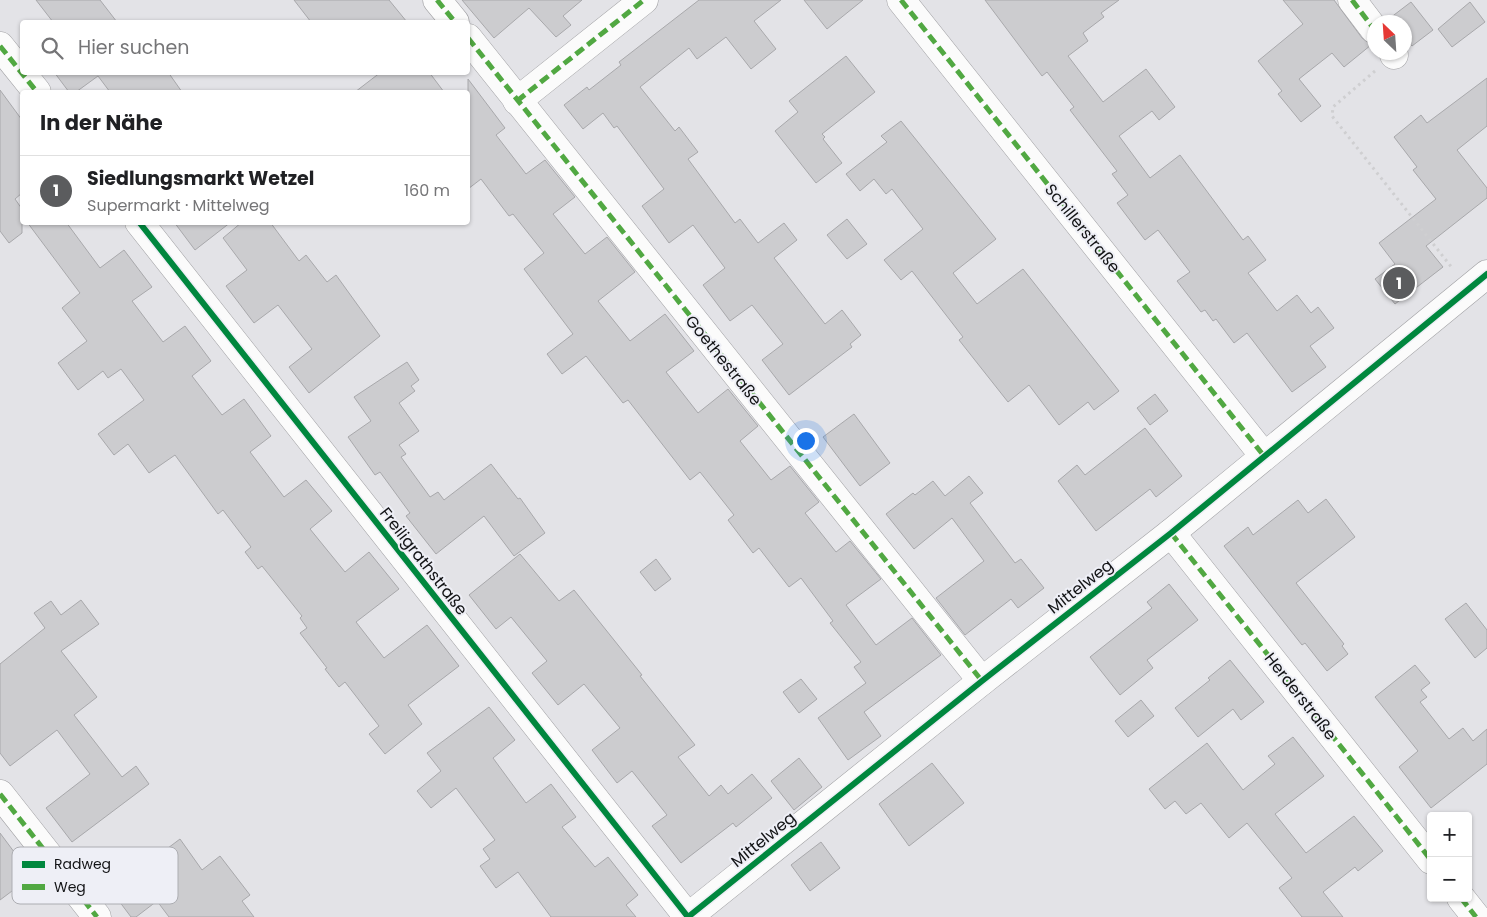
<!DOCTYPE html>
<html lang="de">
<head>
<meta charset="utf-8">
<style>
  :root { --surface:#fff; --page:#f6f6f6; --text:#202124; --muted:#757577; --line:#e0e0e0; --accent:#5b5c5e }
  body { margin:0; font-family:Poppins,sans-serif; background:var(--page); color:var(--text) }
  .controls { position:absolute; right:15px; bottom:15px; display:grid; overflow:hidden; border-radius:5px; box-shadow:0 1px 4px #0004 }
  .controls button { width:45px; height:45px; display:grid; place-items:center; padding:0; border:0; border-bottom:1px solid var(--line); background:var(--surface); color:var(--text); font:25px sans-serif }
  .compass { position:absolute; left:1367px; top:15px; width:45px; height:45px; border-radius:50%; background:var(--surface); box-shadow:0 1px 4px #0004; rotate:335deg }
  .you { position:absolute; left:805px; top:440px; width:18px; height:18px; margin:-12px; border:4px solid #fff; border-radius:50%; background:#1a73e8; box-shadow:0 0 0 8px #1a73e833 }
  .badge { display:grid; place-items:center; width:32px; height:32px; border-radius:50%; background:var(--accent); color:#fff; font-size:16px; font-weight:700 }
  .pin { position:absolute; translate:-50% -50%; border:2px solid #fff; box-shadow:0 1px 5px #0006 }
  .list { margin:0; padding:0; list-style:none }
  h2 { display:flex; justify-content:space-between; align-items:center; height:65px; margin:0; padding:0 20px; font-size:21px }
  h2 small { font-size:16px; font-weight:400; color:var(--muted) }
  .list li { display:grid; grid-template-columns:32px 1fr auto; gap:15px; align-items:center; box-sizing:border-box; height:70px; padding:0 20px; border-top:1px solid var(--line) }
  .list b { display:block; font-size:19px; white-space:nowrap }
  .list p { margin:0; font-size:16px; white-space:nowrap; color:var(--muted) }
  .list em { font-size:16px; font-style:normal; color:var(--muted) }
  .icon { flex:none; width:28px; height:28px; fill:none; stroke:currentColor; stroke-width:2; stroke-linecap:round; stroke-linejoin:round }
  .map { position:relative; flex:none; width:1487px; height:917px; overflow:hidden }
  .search { position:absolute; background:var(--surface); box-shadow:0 1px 4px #0004; left:20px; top:20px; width:450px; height:55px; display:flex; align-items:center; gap:12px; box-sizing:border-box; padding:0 18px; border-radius:5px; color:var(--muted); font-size:19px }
  .panel { position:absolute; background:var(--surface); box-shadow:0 1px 4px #0004; left:20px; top:90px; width:450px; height:135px; border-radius:5px }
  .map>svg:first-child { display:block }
</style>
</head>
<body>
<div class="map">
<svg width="1487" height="917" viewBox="0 0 1487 917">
  <rect width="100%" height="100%" fill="#e3e3e7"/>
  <g fill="#cccccf" stroke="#a8a8ab">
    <path d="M36,0H100L117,22H53Z"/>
    <path d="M294,0H389L407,22H311Z"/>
    <path d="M462,0H582L563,16L571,25L556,37L529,8L494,38Z"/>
    <path d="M699,0H781L754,21L776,49L751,69L726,37L697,59L689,48L640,87L675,131L679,127L698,152L688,159L735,223L740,219L758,243L784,223L797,240L774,258L825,324L842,310L861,335L850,344L852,347L789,395L762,360L783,344L752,305L730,321L703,285L725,268L693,225L669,243L642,206L664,189L617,126L614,128L603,113L583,129L564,105L587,87L589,90L621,65L619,62Z"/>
    <path d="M804,0H863L827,29Z"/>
    <path d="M985,0H1119L1101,13L1104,17L1083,33L1088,41L1068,56L1103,102L1146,69L1175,107L1159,120L1152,111L1119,136L1150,178L1180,155L1243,240L1248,236L1266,260L1248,273L1277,311L1297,295L1311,313L1318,307L1334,328L1310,346L1326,367L1292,392L1247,333L1234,343L1216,319L1213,321L1205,310L1201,312L1177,281L1190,272L1158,230L1145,240L1117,203L1128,195L1112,174L1117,171L1070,110L1074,107L1047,72L1042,76Z"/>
    <path d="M1283,0H1334L1362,38L1371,45L1344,67L1332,53L1299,79L1321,106L1301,122L1278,94L1282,91L1258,61L1303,24Z"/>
    <path d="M1411,2L1433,30L1412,46L1404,37V22H1393L1390,18Z"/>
    <path d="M1470,2L1485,22L1452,47L1438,29Z"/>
    <path d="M846,56L875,92L822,134L825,137L823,139L842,163L816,183L775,131L798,112L789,101Z"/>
    <path d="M54,72H168L182,92H110L98,76L76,92H69Z"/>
    <path d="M381,72H429L444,92H355Z"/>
    <path d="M1487,78V126L1457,150L1487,188V198L1426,246L1443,267L1395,304L1375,279L1395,264L1379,243L1436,199L1413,170L1417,167L1394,137L1421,115L1427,123Z"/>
    <path d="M468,79L505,128L496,135L526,174L545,160L575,197L553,214L585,254L607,237L635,272L598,301L630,341L665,314L694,351L666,372L698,413L728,389L758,426L740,441L771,480L790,466L819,502L805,513L836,552L850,541L881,579L846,605L876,645L912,618L941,655L864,712L881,736L848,760L818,718L866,683L854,667L861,662L830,623L833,621L801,578L789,587L759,548L753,553L728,520L734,515L700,472L690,480L628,400L623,403L586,356L562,374L547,354L573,334L524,269L544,253L513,214L509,216L481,179L468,189Z"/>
    <path d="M0,90L22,120V193L15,199L22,209V233L9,243L0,231Z"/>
    <path d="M901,121L996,239L953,273L977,304L1023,269L1119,391L1094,410L1088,402L1059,425L1029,385L1008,402L959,340L963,337L912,271L901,280L884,260L923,229L892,189L886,194L874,179L860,191L846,174L887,142L881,136Z"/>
    <path d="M847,219L867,244L847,259L827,235Z"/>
    <path d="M27,222H66L100,268L124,250L152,287L132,301L163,342L185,326L211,361L192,376L222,415L244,399L271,436L250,452L284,497L306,480L332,511L310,529L345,572L369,552L399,589L356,622L384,658L427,625L459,666L408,705L422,724L385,754L369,734L379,726L345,682L339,687L325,669L327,668L300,633L307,628L300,618L302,616L262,566L258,569L245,552L251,547L223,510L218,514L175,455L149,473L128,444L114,455L98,434L144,400L121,369L108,378L103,371L78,390L58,363L87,341L62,308L80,293Z"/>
    <path d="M174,222H231L195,250Z"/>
    <path d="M242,222H270L299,261L306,255L327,282L336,275L380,336L309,393L289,367L312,349L278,305L254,323L226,286L247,270L223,238Z"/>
    <path d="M407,362L419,380L411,386L415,391L399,403L419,431L399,445L406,454L401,457L430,497L438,492L444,500L491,464L518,499L520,498L545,533L514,556L484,516L436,554L406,516L410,513L380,472L375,475L348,437L371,421L354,397Z"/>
    <path d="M1155,394L1168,411L1150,425L1137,408Z"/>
    <path d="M854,414L890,463L860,486L823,437Z"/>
    <path d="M1145,428L1182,476L1156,497L1150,489L1096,531L1058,481L1077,465L1085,475Z"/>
    <path d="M969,476L983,493L970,503L1015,563L1021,559L1044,588L1018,608L1011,599L965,635L936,598L984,561L952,518L914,549L886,514L913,493L915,495L933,481L945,496Z"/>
    <path d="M1326,499L1355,537L1296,583L1344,644L1342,646L1348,654L1327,671L1305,643L1302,645L1224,546L1248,527L1253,535L1298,500L1308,513Z"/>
    <path d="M520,554L559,601L574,590L642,675L640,676L695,745L678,757L709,796L721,785L728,794L752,774L772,798L736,827L733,823L681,863L652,826L667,815L632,771L617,783L592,750L620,728L584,684L558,705L532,673L547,661L511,617L496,629L469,595Z"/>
    <path d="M656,559L671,579L655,591L640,572Z"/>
    <path d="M1169,584L1198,620L1147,660L1153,668L1120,695L1090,657L1152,608L1147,602Z"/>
    <path d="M81,600L99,624L61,651L97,697L74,715L122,777L136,766L149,784L72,842L46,808L90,774L57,730L10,766L0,753V664L45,628L34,613L51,601L61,615Z"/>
    <path d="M1466,603L1487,630V648L1475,658L1445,619Z"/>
    <path d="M1230,660L1264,702L1241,720L1233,709L1198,737L1175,708L1210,680L1208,678Z"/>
    <path d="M1415,665L1430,683L1421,690L1427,697L1420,702L1449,739L1463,728L1473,741L1487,729V764L1431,808L1399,767L1418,751L1375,697Z"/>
    <path d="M801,679L817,699L799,713L783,692Z"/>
    <path d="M1141,700L1154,716L1128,737L1115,721Z"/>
    <path d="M489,707L515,740L493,758L526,803L551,784L576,817L562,827L595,867L608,857L638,895L626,905L636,917H551L518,872L496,888L480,866L490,859L483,849L495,840L456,788L431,808L417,791L441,771L427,753Z"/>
    <path d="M1293,737L1324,776L1275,814L1306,853L1354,816L1383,851L1358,871L1355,867L1323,892L1343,917H1302L1279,888L1292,878L1247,823L1229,838L1201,803L1186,814L1175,801L1165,809L1149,789L1207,743L1243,790L1275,764L1268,756Z"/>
    <path d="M799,758L822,787L794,810L771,781Z"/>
    <path d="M932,763L964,803L909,846L879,804Z"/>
    <path d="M0,833L32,876L0,900Z"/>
    <path d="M180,839L202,870L220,856L250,895L242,901L254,917H169L157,901L136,917H131L107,885L132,867L136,872Z"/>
    <path d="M821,842L840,868L810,891L791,865Z"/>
  </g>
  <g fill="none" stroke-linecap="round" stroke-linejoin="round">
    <g stroke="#a0a0a3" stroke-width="29">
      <g id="minor">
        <path d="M437,0L455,22"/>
        <path d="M901,0L1264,456"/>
        <path d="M1352,0L1374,29"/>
        <path d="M468,38L982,681"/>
        <path d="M0,46L37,92"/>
        <path d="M1393,52L1394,55"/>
        <path d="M517,101L644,0"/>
        <path d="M139,222L688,917"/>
        <path d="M1171,533L1431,860"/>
        <path d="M0,794L97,917"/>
        <path d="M1461,898L1476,917"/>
        <path d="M688,917L982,681L1171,533L1487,274"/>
      </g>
    </g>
    <path stroke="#cfcfd1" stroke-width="3" stroke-dasharray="2.5 4" stroke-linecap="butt" d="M1375,71L1333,107L1332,116L1453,269"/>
    <use href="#minor" stroke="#fbfbfb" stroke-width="28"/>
    <g stroke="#51a842" stroke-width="5" stroke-dasharray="10 5" stroke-linecap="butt">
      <path d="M437,0L455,22"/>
      <path d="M901,0L1264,456"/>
      <path d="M1352,0L1374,29"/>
      <path d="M468,38L982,681"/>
      <path d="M0,46L37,92"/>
      <path d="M1393,52L1394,55"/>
      <path d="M517,101L644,0"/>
      <path d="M1171,533L1431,860"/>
      <path d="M0,794L97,917"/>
      <path d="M1461,898L1476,917"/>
    </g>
    <g stroke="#eeeff6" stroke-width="9">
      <g id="cycleway">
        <path d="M139,222L688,917"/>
        <path d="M688,917L982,681L1171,533L1487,274"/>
      </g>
    </g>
    <use href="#cycleway" stroke="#00873e" stroke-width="6"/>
  </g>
  <g text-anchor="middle" stroke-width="4" stroke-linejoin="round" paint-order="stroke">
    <g font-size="16" fill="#121315" stroke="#eeeff6">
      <text transform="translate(1083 228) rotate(51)" y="6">Schillerstraße</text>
      <text transform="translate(724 360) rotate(51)" y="6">Goethestraße</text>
      <text transform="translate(424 561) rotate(52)" y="6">Freiligrathstraße</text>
      <text transform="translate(1080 586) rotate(-38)" y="6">Mittelweg</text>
      <text transform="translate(1301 696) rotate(52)" y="6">Herderstraße</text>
      <text transform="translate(763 839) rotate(-39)" y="6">Mittelweg</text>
    </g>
  </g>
  <rect x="12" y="847" width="166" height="57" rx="8" fill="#eeeff6" stroke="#acadb2" stroke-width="1"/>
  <rect x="22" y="861" width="23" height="7" fill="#00873e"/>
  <rect x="22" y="884" width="23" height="6" fill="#51a842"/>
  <g font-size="14" fill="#121315">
    <text x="54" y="869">Radweg</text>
    <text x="54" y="892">Weg</text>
  </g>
</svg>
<div class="controls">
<button>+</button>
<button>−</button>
</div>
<svg class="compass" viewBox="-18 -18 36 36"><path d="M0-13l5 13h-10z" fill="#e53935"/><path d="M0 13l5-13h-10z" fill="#757577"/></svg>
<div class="you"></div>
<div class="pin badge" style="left:1399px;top:283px">1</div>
<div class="search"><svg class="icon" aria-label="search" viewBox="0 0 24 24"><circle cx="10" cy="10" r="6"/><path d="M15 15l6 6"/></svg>Hier suchen</div>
<section class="panel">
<h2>In der Nähe<small></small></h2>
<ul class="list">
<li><span class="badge">1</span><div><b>Siedlungsmarkt Wetzel</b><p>Supermarkt · Mittelweg</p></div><em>160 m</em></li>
</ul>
</section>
</div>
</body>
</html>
